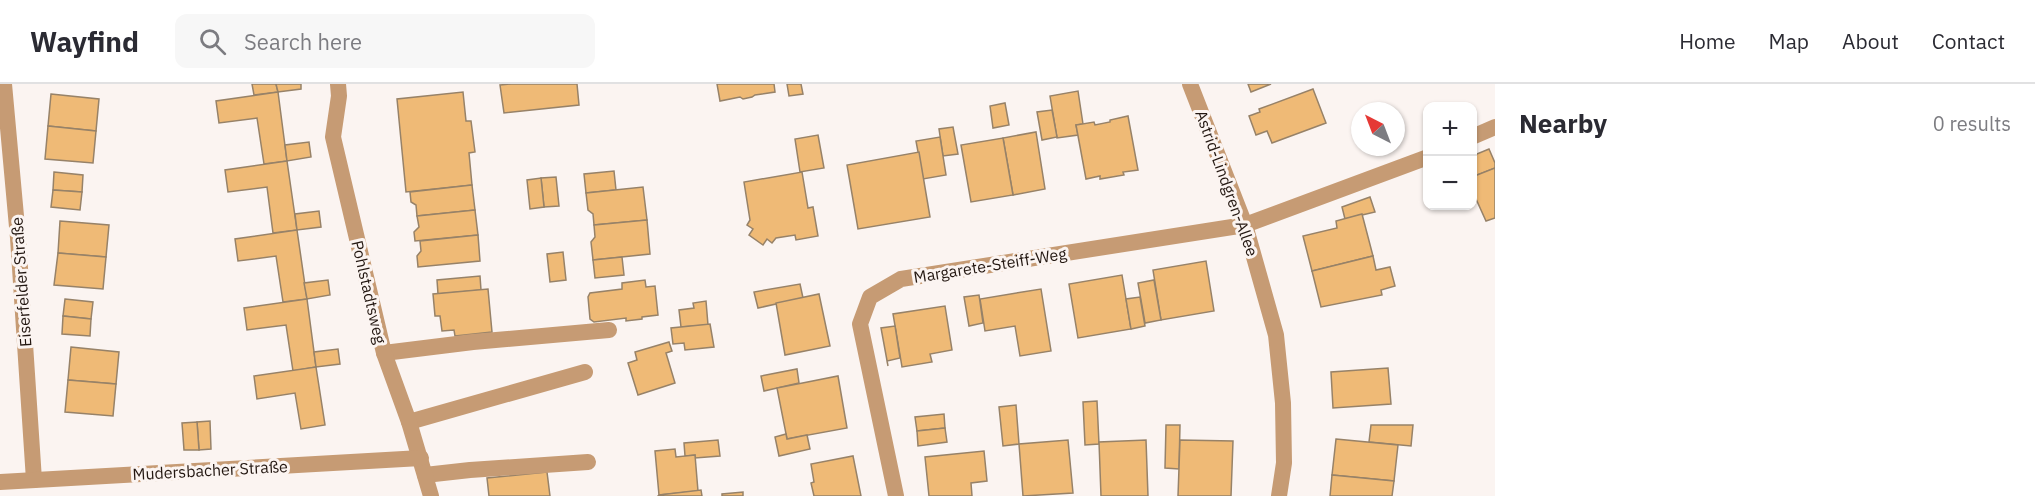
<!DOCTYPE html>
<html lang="en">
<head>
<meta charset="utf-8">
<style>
  :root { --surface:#fff; --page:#f7f7f7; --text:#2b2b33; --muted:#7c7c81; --line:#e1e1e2 }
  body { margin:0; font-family:"IBM Plex Sans",sans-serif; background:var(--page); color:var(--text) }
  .controls { position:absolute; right:18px; top:18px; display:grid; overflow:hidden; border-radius:12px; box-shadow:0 2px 4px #0004 }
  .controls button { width:54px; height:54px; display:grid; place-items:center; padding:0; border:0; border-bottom:2px solid var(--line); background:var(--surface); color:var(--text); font:30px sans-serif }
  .compass { position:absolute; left:1351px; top:18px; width:54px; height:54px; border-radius:50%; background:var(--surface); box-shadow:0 2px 4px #0004; rotate:318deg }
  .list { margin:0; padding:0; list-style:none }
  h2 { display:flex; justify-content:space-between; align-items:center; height:78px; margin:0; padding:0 24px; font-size:26px }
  h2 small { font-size:20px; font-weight:400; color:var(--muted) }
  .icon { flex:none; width:33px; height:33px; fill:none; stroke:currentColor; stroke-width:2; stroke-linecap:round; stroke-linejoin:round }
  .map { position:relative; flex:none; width:1495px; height:412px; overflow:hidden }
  header { display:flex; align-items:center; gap:36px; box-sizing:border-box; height:84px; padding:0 30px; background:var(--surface); border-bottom:2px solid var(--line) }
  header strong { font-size:28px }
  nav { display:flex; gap:33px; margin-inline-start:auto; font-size:21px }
  .search { width:420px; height:54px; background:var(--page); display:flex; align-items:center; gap:15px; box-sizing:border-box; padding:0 21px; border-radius:12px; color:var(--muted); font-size:22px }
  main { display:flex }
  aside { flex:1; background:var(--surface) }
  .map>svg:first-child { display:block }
</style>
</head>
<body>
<header>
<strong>Wayfind</strong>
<div class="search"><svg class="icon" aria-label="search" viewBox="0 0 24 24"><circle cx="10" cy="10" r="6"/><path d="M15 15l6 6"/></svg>Search here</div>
<nav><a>Home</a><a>Map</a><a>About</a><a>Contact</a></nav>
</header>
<main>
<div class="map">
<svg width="1495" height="412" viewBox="0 0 1495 412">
  <rect width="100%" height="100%" fill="#fbf4f1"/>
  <g fill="#efba76" stroke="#978268" stroke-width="1.5">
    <path d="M252,0H276L278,8L254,11Z"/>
    <path d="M276,0H301V5L278,8Z"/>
    <path d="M511,0H577L579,21L504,29L500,1Z"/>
    <path d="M717,0H774L775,8L755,11L752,13L743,15L740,13L720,17Z"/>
    <path d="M787,0H801L803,10L789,12Z"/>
    <path d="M1248,0H1271L1251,8Z"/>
    <path d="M1313,5L1326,39L1272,59L1267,47L1256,51L1249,32L1260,28L1259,25Z"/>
    <path d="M1078,7L1083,40L1076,41L1078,51L1057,54L1050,12Z"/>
    <path d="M278,8L287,77L264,80L257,34L219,39L216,17Z"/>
    <path d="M463,8L466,37H471L475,68L469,69L472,101L406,108L397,15Z"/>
    <path d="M51,10L99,15L96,47L48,42Z"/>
    <path d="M1005,19L1009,41L993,44L990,22Z"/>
    <path d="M1052,26L1057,53L1042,56L1037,28Z"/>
    <path d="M1128,32L1138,86L1123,88L1124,91L1100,95V92L1086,95L1076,41L1094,38L1095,41L1110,38V36Z"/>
    <path d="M48,42L96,47L93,79L45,75Z"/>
    <path d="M953,43L958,70L943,72L939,45Z"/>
    <path d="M1036,48L1045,105L1013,111L1003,54Z"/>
    <path d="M818,51L824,84L800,88L795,55Z"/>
    <path d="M940,53L946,91L923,95L916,57Z"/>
    <path d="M1003,54L1013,111L971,118L961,61Z"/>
    <path d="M309,58L311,73L287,77L285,61Z"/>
    <path d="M1489,65L1495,79V84L1472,93V72Z"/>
    <path d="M919,68L930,133L858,145L847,81Z"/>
    <path d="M287,77L297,146L273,149L267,103L228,108L225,86Z"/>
    <path d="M1495,84V134L1486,137L1472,106V93Z"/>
    <path d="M614,87L616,106L586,109L584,90Z"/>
    <path d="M54,88L83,91L82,108L53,106Z"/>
    <path d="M802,88L808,124L813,123L818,152L796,156L795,151L776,154L772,159L767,155L763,161L749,151L753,145L747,141L750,136L744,98Z"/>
    <path d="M556,93L559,122L544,123L541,94Z"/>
    <path d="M541,94L544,123L530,125L527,96Z"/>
    <path d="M472,101L475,126L417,132L416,121L411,118L410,108Z"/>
    <path d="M643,103L647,136L594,141L593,130L588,126L586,109Z"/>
    <path d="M53,106L82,108L80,126L51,123Z"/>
    <path d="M1370,113L1375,128L1345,135L1342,123Z"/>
    <path d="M475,126L478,151L415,157L414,148L419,143L417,132Z"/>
    <path d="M319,127L321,143L297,146L295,130Z"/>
    <path d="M1362,130L1373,172L1312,187L1303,152L1337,144L1336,137Z"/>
    <path d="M647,136L650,170L593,176L591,158L595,153L594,141Z"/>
    <path d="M60,137L109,141L106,173L58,169Z"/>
    <path d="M297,146L307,215L283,218L276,172L238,177L235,155Z"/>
    <path d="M478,151L480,177L418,183L417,172L421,167L420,157Z"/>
    <path d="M563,168L566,196L550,198L547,170Z"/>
    <path d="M58,169L106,173L103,205L54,201Z"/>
    <path d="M1373,172L1376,186L1390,183L1395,202L1381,206L1382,211L1321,223L1312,187Z"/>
    <path d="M622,173L624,191L595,194L593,176Z"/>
    <path d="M1206,177L1214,227L1161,236L1153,186Z"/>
    <path d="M1122,191L1131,245L1078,254L1069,200Z"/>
    <path d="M480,192L481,206L438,210L437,196Z"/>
    <path d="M328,196L330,211L307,215L304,199Z"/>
    <path d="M645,196L646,203L655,202L658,231L642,233V235L626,237V234L594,238L590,235L588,213L590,209L622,205V199Z"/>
    <path d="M1154,196L1161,236L1145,239L1138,199Z"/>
    <path d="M800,200L803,214L758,224L754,208Z"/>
    <path d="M488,205L492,248L455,252L454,246L442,247L440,232H435L433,210Z"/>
    <path d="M1041,205L1051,267L1020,272L1015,242L985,247L980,215Z"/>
    <path d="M819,210L830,262L785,271L776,219Z"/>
    <path d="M979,211L983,239L969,242L964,213Z"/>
    <path d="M1140,213L1145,242L1131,245L1126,215Z"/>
    <path d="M65,215L93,218L91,235L63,232Z"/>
    <path d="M307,215L316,283L293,287L286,241L247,246L244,224Z"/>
    <path d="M706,217L708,241L681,243L679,226L694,224L693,219Z"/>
    <path d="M945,222L952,266L930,270L932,278L902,283L893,230Z"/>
    <path d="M63,232L91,235L90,252L62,250Z"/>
    <path d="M710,240L714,263L685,266L684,259L673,260L671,244Z"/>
    <path d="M895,242L900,274L887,277L888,282L881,244Z"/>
    <path d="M669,258L672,267L666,269L675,299L638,311L628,279L637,276L635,268Z"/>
    <path d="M71,263L119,268L116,300L68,296Z"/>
    <path d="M338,265L340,280L316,283L314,268Z"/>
    <path d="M316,283L325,341L301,345L295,309L257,315L254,292Z"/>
    <path d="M1388,284L1391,320L1333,324L1331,288Z"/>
    <path d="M797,285L799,299L764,307L761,292Z"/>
    <path d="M838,292L847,344L787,355L777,304Z"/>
    <path d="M68,296L116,300L113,332L65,328Z"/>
    <path d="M1097,317L1099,360L1085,361L1083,318Z"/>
    <path d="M1016,321L1019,360L1003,362L999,323Z"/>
    <path d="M944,330L945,344L917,347L915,333Z"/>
    <path d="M210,337L211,365L199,366L197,338Z"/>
    <path d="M197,338L199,366H184L182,339Z"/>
    <path d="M1166,341H1180L1179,385L1165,384Z"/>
    <path d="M1371,341H1413L1411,362L1369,358Z"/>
    <path d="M945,344L947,358L918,362L917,347Z"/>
    <path d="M786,350L787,355L807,351L810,365L779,372L775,353Z"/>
    <path d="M1336,355L1398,361L1394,397L1332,391Z"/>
    <path d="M718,356L720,372L695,374V371L685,372L684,359Z"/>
    <path d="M1068,356L1073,409L1023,412L1019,360Z"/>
    <path d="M1146,356L1148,412H1101L1099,358Z"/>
    <path d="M1180,356L1233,357L1231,412H1178Z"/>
    <path d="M675,365L676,373L695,371L698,407L659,411L655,367Z"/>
    <path d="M984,367L987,397L971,399L972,412H929L925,373Z"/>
    <path d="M853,372L861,412H814L811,399L814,398L811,380Z"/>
    <path d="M547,388L550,412H489L487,394Z"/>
    <path d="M1332,391L1394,397L1392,412H1330Z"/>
    <path d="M701,406L702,412H658L659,411Z"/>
    <path d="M743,408V412H722V410Z"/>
  </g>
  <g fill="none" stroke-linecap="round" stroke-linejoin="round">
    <g stroke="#c69b74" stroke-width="16">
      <path d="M384,269L473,258L609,246"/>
      <path d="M409,338L585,288"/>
      <path d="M425,391L470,386L588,378"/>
    </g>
    <g stroke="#c69b74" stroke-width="16">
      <path d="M4,0L18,154L34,396"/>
      <path d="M338,0L339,12L333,53L384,269L409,338L431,412"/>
      <path d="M1190,0L1245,141L1276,251L1283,319L1284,379L1279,412"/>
      <path d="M1472,53L1495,43"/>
      <path d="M0,398L421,374"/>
      <path d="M896,412L860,240L870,213L901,195L1245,141L1428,73"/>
    </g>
  </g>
  <g text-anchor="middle" stroke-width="6" stroke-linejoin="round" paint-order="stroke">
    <g font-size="16" fill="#231711" stroke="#fbf4f1">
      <text transform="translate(1227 99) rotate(70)" y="6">Astrid-Lindgren-Allee</text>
      <text transform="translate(990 181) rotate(-9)" y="6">Margarete-Steiff-Weg</text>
      <text transform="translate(21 198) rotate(-94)" y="6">Eiserfelder Straße</text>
      <text transform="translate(369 208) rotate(77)" y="6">Pohlstadtsweg</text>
      <text transform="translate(210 386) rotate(-3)" y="6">Mudersbacher Straße</text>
    </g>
  </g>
</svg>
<div class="controls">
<button>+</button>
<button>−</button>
</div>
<svg class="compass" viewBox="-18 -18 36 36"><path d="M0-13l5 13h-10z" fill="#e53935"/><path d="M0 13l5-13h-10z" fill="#7c7c81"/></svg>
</div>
<aside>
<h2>Nearby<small>0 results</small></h2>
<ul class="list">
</ul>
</aside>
</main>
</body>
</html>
